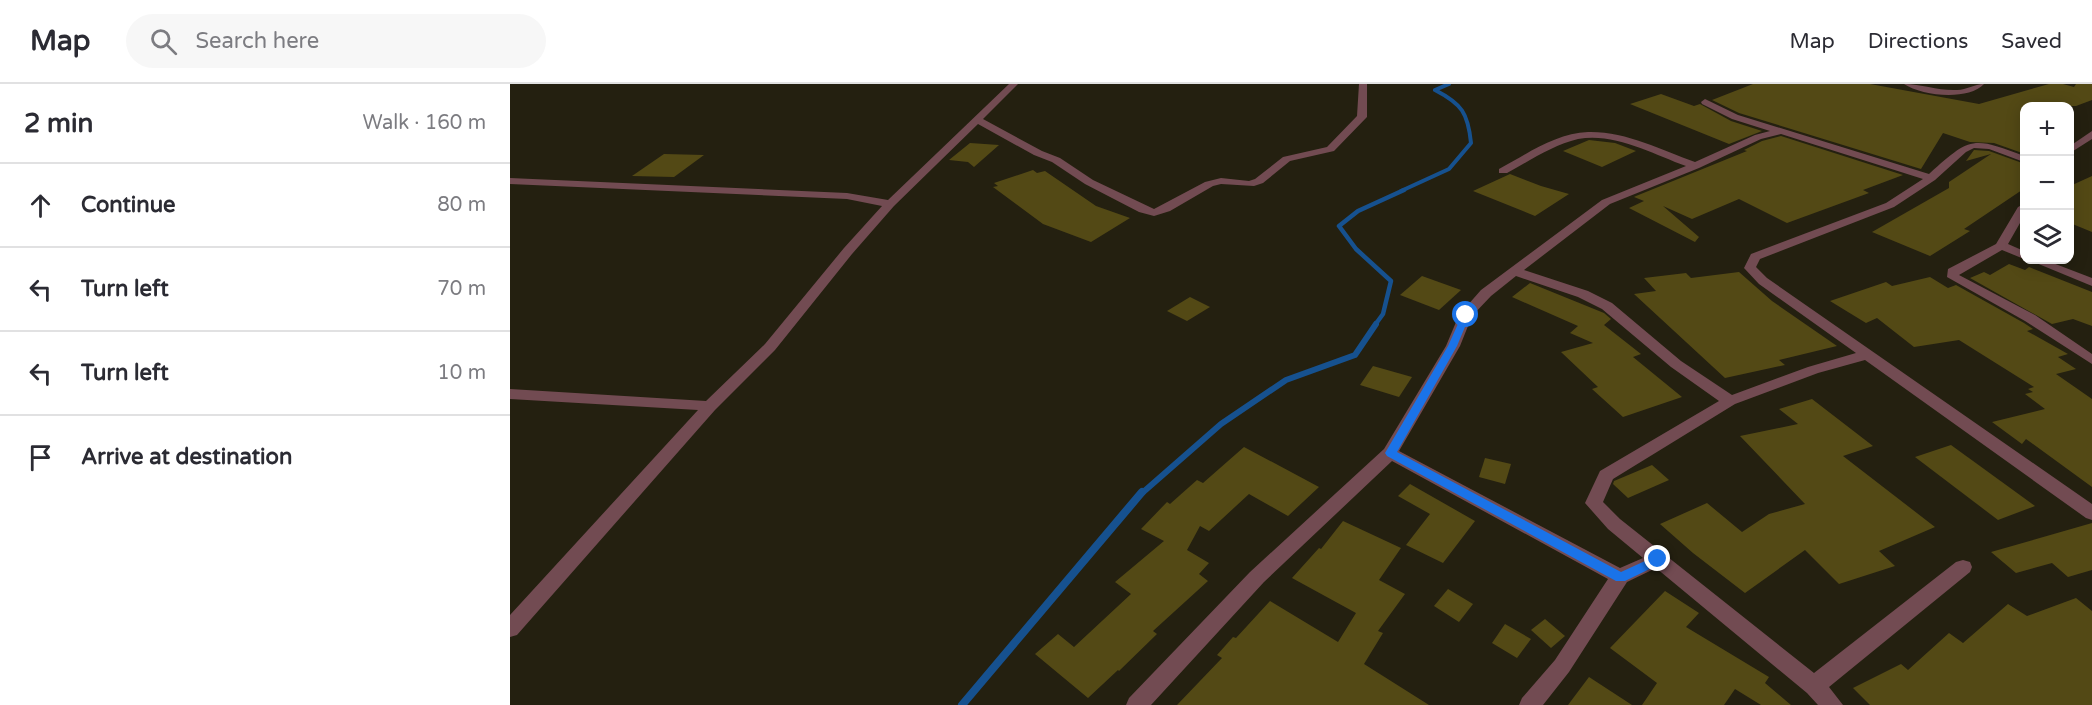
<!DOCTYPE html>
<html lang="en">
<head>
<meta charset="utf-8">
<style>
  :root { --surface:#fff; --page:#f7f7f7; --text:#2b2b33; --muted:#7c7c81; --line:#e1e1e2 }
  body { margin:0; font-family:"Varela Round",sans-serif; background:var(--page); color:var(--text) }
  .controls { position:absolute; right:18px; top:18px; display:grid; overflow:hidden; border-radius:12px; box-shadow:0 3px 15px #0003 }
  .controls button { width:54px; height:54px; display:grid; place-items:center; padding:0; border:0; border-bottom:2px solid var(--line); background:var(--surface); color:var(--text); font:30px sans-serif }
  .stop { position:absolute; width:18px; height:18px; margin:-14px; border:4px solid #1a73e8; border-radius:50%; background:#fff }
  .stop.end { background:#1a73e8; border-color:#fff; box-shadow:0 2px 6px #0008 }
  .list { margin:0; padding:0; list-style:none }
  h2 { display:flex; justify-content:space-between; align-items:center; height:78px; margin:0; padding:0 24px; font-size:26px }
  h2 small { font-size:20px; font-weight:400; color:var(--muted) }
  .list li { display:grid; grid-template-columns:39px 1fr auto; gap:18px; align-items:center; box-sizing:border-box; height:84px; padding:0 24px; border-top:2px solid var(--line) }
  .list b { display:block; font-size:22px; white-space:nowrap }
  .list em { font-size:20px; font-style:normal; color:var(--muted) }
  .icon { flex:none; width:33px; height:33px; fill:none; stroke:currentColor; stroke-width:2; stroke-linecap:round; stroke-linejoin:round }
  .map { position:relative; flex:none; width:1582px; height:621px; overflow:hidden }
  header { display:flex; align-items:center; gap:36px; box-sizing:border-box; height:84px; padding:0 30px; background:var(--surface); border-bottom:2px solid var(--line) }
  header strong { font-size:28px }
  nav { display:flex; gap:33px; margin-inline-start:auto; font-size:21px }
  .search { width:420px; height:54px; background:var(--page); display:flex; align-items:center; gap:15px; box-sizing:border-box; padding:0 21px; border-radius:33px; color:var(--muted); font-size:22px }
  main { display:flex }
  aside { flex:1; background:var(--surface) }
  .map>svg:first-child { display:block }
</style>
</head>
<body>
<header>
<strong>Map</strong>
<div class="search"><svg class="icon" aria-label="search" viewBox="0 0 24 24"><circle cx="10" cy="10" r="6"/><path d="M15 15l6 6"/></svg>Search here</div>
<nav><a>Map</a><a>Directions</a><a>Saved</a></nav>
</header>
<main>
<aside>
<h2>2 min<small>Walk · 160 m</small></h2>
<ul class="list">
<li><svg class="icon" aria-label="ahead" viewBox="0 0 24 24"><path d="M12 20V5M6 11l6-6 6 6"/></svg><div><b>Continue</b></div><em>80 m</em></li>
<li><svg class="icon" aria-label="left" viewBox="0 0 24 24"><path d="M17 20v-9H6M10 6l-5 5 5 5"/></svg><div><b>Turn left</b></div><em>70 m</em></li>
<li><svg class="icon" aria-label="left" viewBox="0 0 24 24"><path d="M17 20v-9H6M10 6l-5 5 5 5"/></svg><div><b>Turn left</b></div><em>10 m</em></li>
<li><svg class="icon" aria-label="arrive" viewBox="0 0 24 24"><path d="M6 21V4h12l-3 4 3 4H6"/></svg><div><b>Arrive at destination</b></div></li>
</ul>
</aside>
<div class="map">
<svg width="1582" height="621" viewBox="0 0 1582 621">
  <rect width="100%" height="100%" fill="#242010"/>
  <g fill="none" stroke-linecap="round" stroke-linejoin="round">
    <path stroke="#16518f" stroke-width="4" d="M891,107L939,85L961,59C958,29 952,20 925,6L939,0"/>
    <path stroke="#16518f" stroke-width="4.5" d="M865,241L873,230L881,197L846,165L829,142L848,127L894,106"/>
    <path stroke="#16518f" stroke-width="6" d="M631,410L711,340L776,296L845,271L866,240"/>
    <path stroke="#16518f" stroke-width="8" d="M452,621L632,408"/>
  </g>
  <g fill="#534915">
    <path d="M1243,0H1360L1469,20L1539,0H1553L1564,3L1566,0H1582V16L1566,22H1515V70L1484,59L1460,58L1433,49L1411,85L1229,29L1202,16Z"/>
    <path d="M1151,10L1184,22L1190,20L1221,37L1252,47L1219,60L1120,20Z"/>
    <path d="M1271,52L1393,91L1353,106L1359,109L1277,139L1229,115L1182,135L1153,122L1189,153L1185,158L1119,124L1134,117L1124,113L1126,112L1237,67L1234,66L1252,57Z"/>
    <path d="M1079,56L1105,59L1126,67L1092,83L1053,67Z"/>
    <path d="M460,59L489,61L464,83L458,78L439,76Z"/>
    <path d="M1464,66L1479,67L1515,80V104L1454,145L1460,147L1420,172L1362,148L1439,104V98L1481,70L1456,77Z"/>
    <path d="M154,70L194,71L164,93L122,92Z"/>
    <path d="M523,86L527,89L535,87L586,122L620,134L581,158L533,140L483,103L488,102L484,99Z"/>
    <path d="M1000,90L1031,102L1059,110L1025,132L963,107Z"/>
    <path d="M1582,92V148L1560,139V102Z"/>
    <path d="M1499,180L1515,186L1519,183L1582,208V242L1563,235L1542,240L1460,194L1474,188L1480,191Z"/>
    <path d="M1229,188L1262,217L1327,262L1269,276L1275,281L1215,294L1124,210L1146,207L1134,194L1176,189L1181,194Z"/>
    <path d="M912,192L951,206L929,226L890,211Z"/>
    <path d="M1420,193L1438,204L1446,201L1514,239L1523,245L1517,247L1558,270L1548,273L1566,285L1546,290L1582,315V403L1516,355L1512,360L1482,338L1535,325L1515,310L1523,308L1518,305L1524,303L1449,256L1404,263L1367,234L1356,239L1320,217L1376,198L1382,202Z"/>
    <path d="M1020,199L1094,229L1101,235L1094,241L1131,270L1123,273L1172,313L1113,333L1082,305L1088,303L1051,268L1083,259L1060,249L1068,242L1002,213Z"/>
    <path d="M680,213L700,223L677,237L657,227Z"/>
    <path d="M863,282L902,293L889,313L850,301Z"/>
    <path d="M1302,315L1363,362L1333,372L1425,443L1369,467L1385,482L1329,500L1295,466L1235,509L1183,469L1150,440L1197,419L1232,448L1259,430L1295,420L1230,352L1288,340L1269,325Z"/>
    <path d="M1441,361L1525,422L1488,436L1405,373Z"/>
    <path d="M734,363L809,403L778,432L739,410L699,447L690,442L677,466L699,479L689,490L698,497L643,547L647,550L609,587L608,586L578,614L525,570L548,550L564,563L621,510L605,498L654,457L631,445L657,418L660,420L687,396L693,399Z"/>
    <path d="M975,374L1001,380L995,400L969,393Z"/>
    <path d="M1142,381L1159,396L1118,414L1103,400L1104,397Z"/>
    <path d="M900,400L965,437L933,479L896,461L920,430L888,412Z"/>
    <path d="M833,437L891,464L869,496L895,510L868,547L873,549L854,580L919,621H667L712,574L707,571L723,553L726,554L760,517L828,558L846,529L782,494L809,464L811,465Z"/>
    <path d="M1582,439V486L1558,493L1542,479L1506,489L1481,468Z"/>
    <path d="M938,505L963,520L949,538L924,522Z"/>
    <path d="M1155,507L1189,529L1176,543L1259,593L1255,599L1281,621H1251L1225,605L1214,621H1132L1147,599L1100,564Z"/>
    <path d="M1566,514L1582,527V621H1360L1343,604L1391,580L1398,586L1439,549L1453,559L1498,520L1517,532Z"/>
    <path d="M1035,535L1055,552L1041,564L1021,546Z"/>
    <path d="M995,540L1021,555L1007,574L982,559Z"/>
    <path d="M1079,593L1122,621H1058Z"/>
  </g>
  <g fill="none" stroke-linecap="round" stroke-linejoin="round">
    <g fill="#724b52" fill-rule="evenodd">
      <path d="M499,0H508L473,35L532,67L550,74L583,96L644,125L695,98L711,94L739,97L745,95L773,73L817,63L847,32L849,0H857V33L824,67L780,77L753,99L744,102L711,100L703,102L660,127L644,132L629,128L575,100L542,78L524,71L468,40L384,122L342,170L265,266L205,326L7,551L0,553V531L188,326L0,315V305L196,317L255,260L334,164L372,122L337,115L0,100V94L337,109L378,116Z"/>
      <path d="M1394,0C1412,0 1429,7 1447,6C1457,6 1464,0 1474,0C1458,17 1412,12 1394,0Z"/>
      <path d="M1195,15L1228,31L1419,90C1460,53 1462,52 1514,72V78L1479,65L1464,64L1456,68L1425,96L1384,123L1250,175L1246,183L1257,194L1582,420V436L1576,434L1355,276L1308,289L1225,320L1103,395L1093,418L1110,435L1304,589L1446,478L1453,476L1460,478L1462,483L1460,488L1319,603L1333,621H1308L1297,609L1146,484L1117,498L1059,588L1033,621H1009L1012,614L1045,576L1098,495L882,377L754,498L641,621H616L619,614L740,488L874,365L936,262L949,231L971,206L1092,116L1176,82C1143,70 1104,48 1068,55C1043,61 1019,77 997,89H989V85C1017,70 1046,49 1078,48C1115,47 1152,66 1185,78L1245,51L1260,47L1222,35L1192,20L1191,18ZM1271,50L1413,95L1376,119L1241,170L1234,184L1249,200L1346,269L1298,283L1222,311L1171,277L1102,219L1078,207L1014,186L1100,120L1189,84L1251,55ZM1006,192L1068,213L1092,225L1161,283L1209,317L1090,387L1075,419L1098,445L1133,474L1110,484L889,367L950,262L962,232L981,212Z"/>
      <path d="M1582,47V55L1560,69V62Z"/>
      <path d="M1514,120V132L1498,160L1514,167V175L1492,166L1449,191L1525,231L1582,270V280L1515,237L1437,193L1438,185L1486,160L1508,123Z"/>
      <path d="M1519,176H1535L1582,194V202Z"/>
    </g>
  </g>
  <path fill="#1a73e8" d="M956,228L960,231L947,262L887,368L1111,488L1148,471L1152,472V479L1115,497H1106L877,372L875,369L938,262L952,231Z"/>
</svg>
<div class="controls">
<button>+</button>
<button>−</button>
<button><svg class="icon" aria-label="layers" viewBox="0 0 24 24"><path d="M12 4l9 5-9 5-9-5zM3 14l9 5 9-5"/></svg></button>
</div>
<div class="stop" style="left:956px;top:231px"></div>
<div class="stop end" style="left:1148px;top:475px"></div>
</div>
</main>
</body>
</html>
